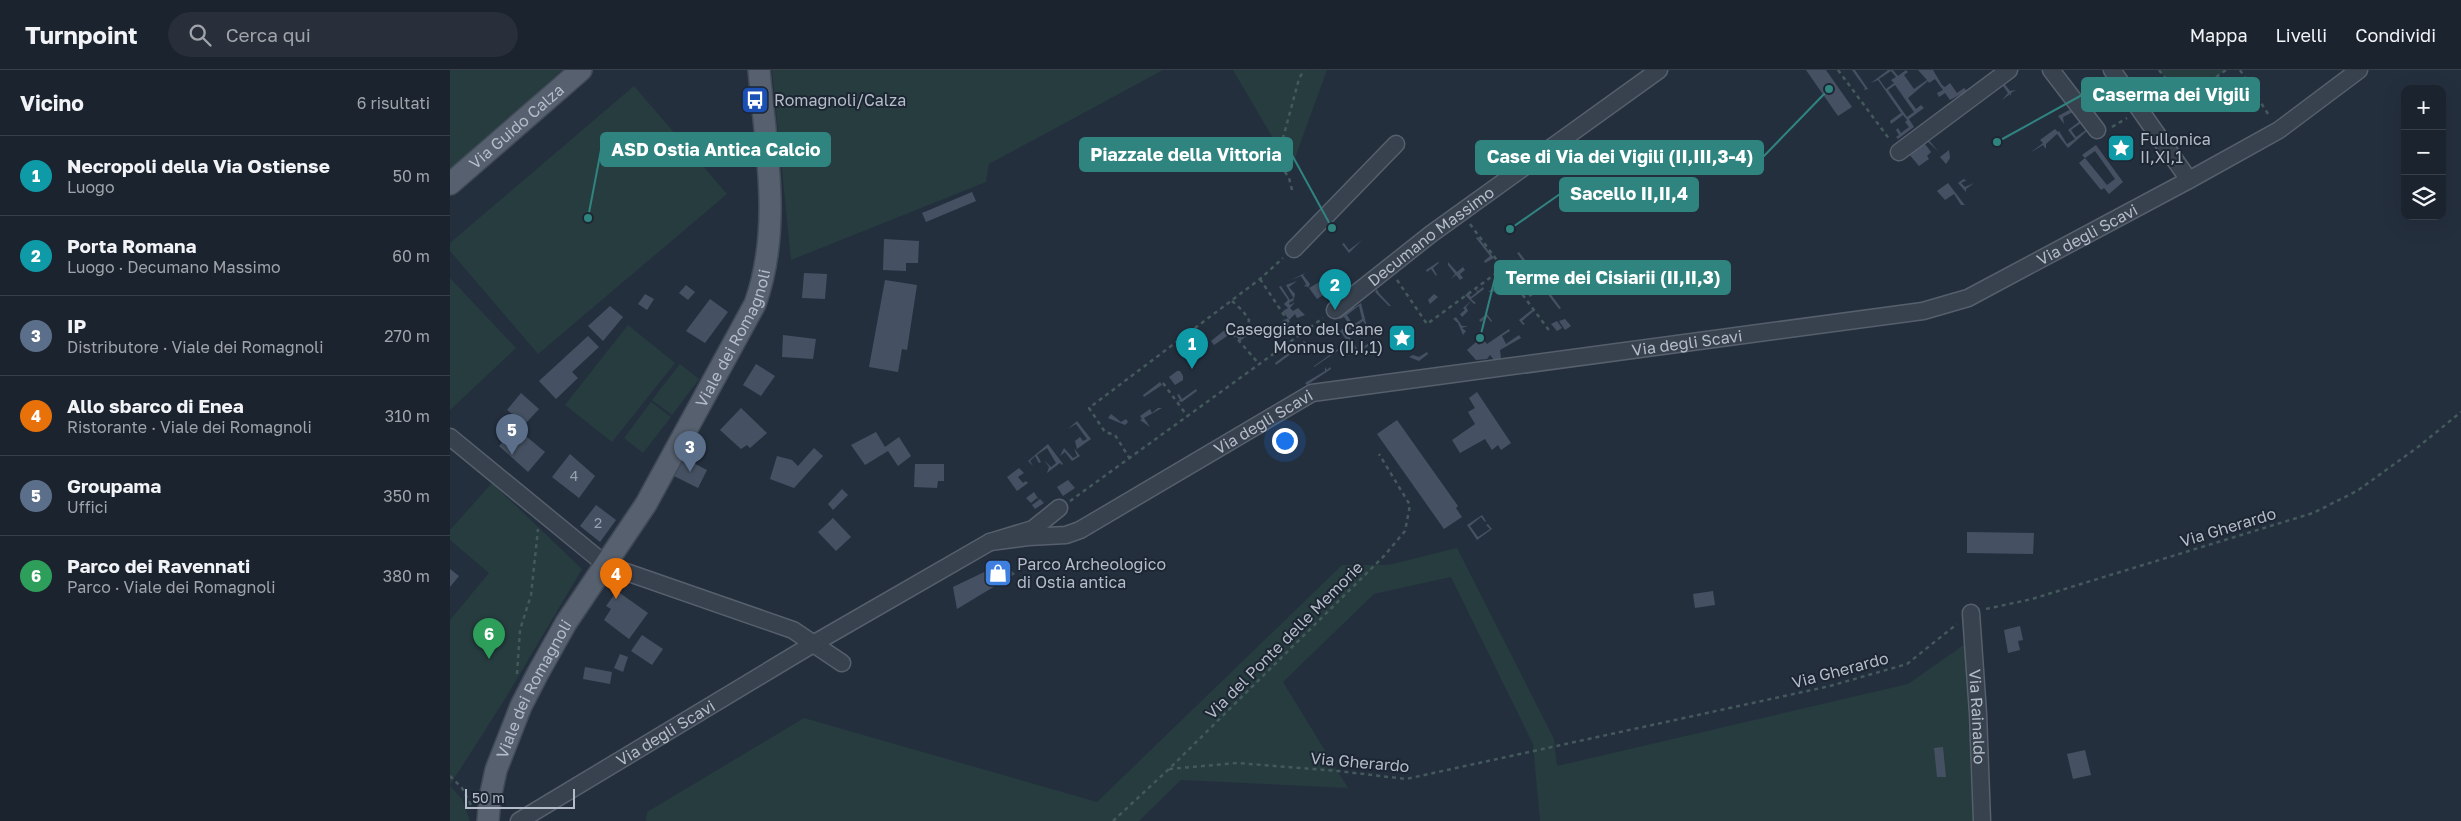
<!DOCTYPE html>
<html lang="it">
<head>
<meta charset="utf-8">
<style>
  :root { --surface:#1b232e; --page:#282f3a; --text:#f1f3f6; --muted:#a0a4aa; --line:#39404a; --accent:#db2777 }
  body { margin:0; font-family:"Golos Text",sans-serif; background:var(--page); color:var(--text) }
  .controls { position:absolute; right:15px; top:15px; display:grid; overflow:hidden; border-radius:10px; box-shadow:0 5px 20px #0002 }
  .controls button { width:45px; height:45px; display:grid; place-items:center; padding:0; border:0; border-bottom:1px solid var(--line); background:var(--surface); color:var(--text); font:25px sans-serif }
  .scale { position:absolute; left:15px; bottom:12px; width:110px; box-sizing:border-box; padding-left:5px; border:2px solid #b4bcc9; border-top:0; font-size:14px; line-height:18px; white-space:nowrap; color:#b4bcc9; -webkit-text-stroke:4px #1d2633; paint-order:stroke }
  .you { position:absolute; left:834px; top:370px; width:18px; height:18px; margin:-12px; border:4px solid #fff; border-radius:50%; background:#1a73e8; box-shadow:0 0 0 8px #1a73e833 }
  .badge { display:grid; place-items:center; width:32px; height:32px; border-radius:50%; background:var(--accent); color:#fff; font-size:16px; font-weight:700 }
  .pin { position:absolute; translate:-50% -41px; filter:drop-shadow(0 1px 2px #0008) }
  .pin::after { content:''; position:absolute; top:26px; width:18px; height:15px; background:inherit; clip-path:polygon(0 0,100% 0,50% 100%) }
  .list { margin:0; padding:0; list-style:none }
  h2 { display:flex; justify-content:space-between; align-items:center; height:65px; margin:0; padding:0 20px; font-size:21px }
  h2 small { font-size:16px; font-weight:400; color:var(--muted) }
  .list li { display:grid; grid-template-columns:32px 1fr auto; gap:15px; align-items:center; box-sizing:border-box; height:80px; padding:0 20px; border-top:1px solid var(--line) }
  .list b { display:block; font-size:19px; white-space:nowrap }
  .list p { margin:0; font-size:16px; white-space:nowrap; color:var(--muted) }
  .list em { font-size:16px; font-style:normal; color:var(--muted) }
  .icon { flex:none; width:28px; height:28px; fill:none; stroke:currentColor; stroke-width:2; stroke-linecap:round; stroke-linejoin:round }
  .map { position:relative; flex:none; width:2011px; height:751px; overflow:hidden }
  header { display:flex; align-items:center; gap:30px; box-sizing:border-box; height:70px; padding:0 25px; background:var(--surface); border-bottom:1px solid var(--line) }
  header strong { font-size:24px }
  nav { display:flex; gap:28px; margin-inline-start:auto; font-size:18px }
  .search { width:350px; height:45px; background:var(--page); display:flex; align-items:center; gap:12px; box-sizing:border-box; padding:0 18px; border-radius:28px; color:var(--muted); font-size:19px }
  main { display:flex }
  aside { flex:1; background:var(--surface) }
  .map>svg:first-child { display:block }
</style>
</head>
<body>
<header>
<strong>Turnpoint</strong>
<div class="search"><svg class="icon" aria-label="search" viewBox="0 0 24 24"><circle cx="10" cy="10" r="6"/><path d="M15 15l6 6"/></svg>Cerca qui</div>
<nav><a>Mappa</a><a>Livelli</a><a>Condividi</a></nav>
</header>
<main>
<aside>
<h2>Vicino<small>6 risultati</small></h2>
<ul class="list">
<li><span class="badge" style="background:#0f9aa8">1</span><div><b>Necropoli della Via Ostiense</b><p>Luogo</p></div><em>50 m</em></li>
<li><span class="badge" style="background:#0f9aa8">2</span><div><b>Porta Romana</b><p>Luogo · Decumano Massimo</p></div><em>60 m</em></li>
<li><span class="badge" style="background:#5c6f8a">3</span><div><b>IP</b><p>Distributore · Viale dei Romagnoli</p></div><em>270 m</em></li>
<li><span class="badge" style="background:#e8710a">4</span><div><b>Allo sbarco di Enea</b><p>Ristorante · Viale dei Romagnoli</p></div><em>310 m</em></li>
<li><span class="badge" style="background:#5c6f8a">5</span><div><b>Groupama</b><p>Uffici</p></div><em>350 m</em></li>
<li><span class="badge" style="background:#2e9e5b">6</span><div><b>Parco dei Ravennati</b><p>Parco · Viale dei Romagnoli</p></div><em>380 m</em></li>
</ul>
</aside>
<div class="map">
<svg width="2011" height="751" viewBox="0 0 2011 751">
  <rect width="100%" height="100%" fill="#242f3e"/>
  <g fill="#263c3f">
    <path d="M0,0H112L0,100Z"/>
    <path d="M322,0H713L539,94L536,112L341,190Z"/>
    <path d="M783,0H877L841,99Z"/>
    <path d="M1709,0H1776L1733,31Z"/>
    <path d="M184,16L277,124L88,284L0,181V173Z"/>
    <path d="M0,208L66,278L0,340Z"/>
    <path d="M178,255L225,293L162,372L115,335Z"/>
    <path d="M230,294L249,309L222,345L202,330Z"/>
    <path d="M201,332L221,347L193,383L174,368Z"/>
    <path d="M42,413L132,499L55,629L0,715V550L39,503L0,470V460Z"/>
    <path d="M1007,478L1104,669L1107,696L1458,614L1515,574L1523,751H1090L1083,674L1001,507L924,524L833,612L898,718L731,710L689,751H196L197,742L354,648L647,732L892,495H938Z"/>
    <path d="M0,716L12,729L20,751H0Z"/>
  </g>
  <g fill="#455162" fill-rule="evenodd">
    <path d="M1356,0H1376L1402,37L1388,46Z"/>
    <path d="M1402,0H1405L1418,19L1414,20L1415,18Z"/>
    <path d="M1438,0H1443L1448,6L1456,0L1458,2L1454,5L1464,19L1477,10L1468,0H1483L1492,15L1495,17L1500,13L1507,23L1514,18L1517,21L1500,30L1495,23L1489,27L1487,23L1493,20L1485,9L1479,13L1478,11L1458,28L1466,39L1471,35L1474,38L1459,49L1464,57L1448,69L1446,67L1449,65L1446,60L1448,58L1451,63L1459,57L1455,52L1457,50L1453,45L1441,54L1440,51L1451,43L1428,10L1421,13ZM1441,1L1446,7L1441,10L1444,13L1436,19L1429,9ZM1445,15L1464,42L1457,47L1438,20Z"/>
    <path d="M1655,7L1675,34L1674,35L1654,8Z"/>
    <path d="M1553,12L1560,21L1566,20L1561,23V26L1560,24L1552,30L1558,23L1551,13Z"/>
    <path d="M1621,39L1623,42L1613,47L1614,54L1608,46Z"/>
    <path d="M1630,51L1631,53L1621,60L1626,67L1636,60L1637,61L1618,78L1607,64L1596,74V79L1593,75L1580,83L1593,73L1590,70L1605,59L1608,62L1609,61L1617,74L1625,69L1618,60Z"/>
    <path d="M1477,68L1488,81L1478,72L1475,74L1481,82L1477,86L1479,89L1469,96L1458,83Z"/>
    <path d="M1674,69L1682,80L1671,88L1663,78Z"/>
    <path d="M1646,75L1673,112L1659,124L1654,118L1651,120L1629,93L1635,88L1657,115L1665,109L1645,81L1635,88L1632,85Z"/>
    <path d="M1499,80L1500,88L1496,94L1490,87Z"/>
    <path d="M1515,108L1514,110H1517L1511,113L1515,117L1524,113L1516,119V122L1508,113Z"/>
    <path d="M1498,113L1514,134L1515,135H1511L1504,124L1495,130L1487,121Z"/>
    <path d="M522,122L526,131L476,152L472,143Z"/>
    <path d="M1028,167L1044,188L1035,193L1034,191L1040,186L1026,168Z"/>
    <path d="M434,169L469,171L468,193H456V201L433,200Z"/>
    <path d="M912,170L899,183L892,174L894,173L899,180Z"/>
    <path d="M1069,182L1111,238L1109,239L1077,197L1067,183Z"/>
    <path d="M988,192L989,193L983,198L987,205L986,206L981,199L977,202L976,200Z"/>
    <path d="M998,192L1007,202L1013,197L1015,200L1010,204L1013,208L1010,210L1006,205L1001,209L1005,204L998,195Z"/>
    <path d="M354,203L377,204L375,229L352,228Z"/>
    <path d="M855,203L853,205L860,214L858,218L857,216L854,217L856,214L851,206L841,210Z"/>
    <path d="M1058,206L1060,209L1046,219L1048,221L1038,222L1052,211L1050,207L1053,211Z"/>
    <path d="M435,210L467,215L457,280L452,279L448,302L419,297Z"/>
    <path d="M847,211L839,217L845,224L844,229L836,215Z"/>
    <path d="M871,211L878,222L867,229L859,218Z"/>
    <path d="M1078,212L1086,223L1080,227L1070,214L1073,215Z"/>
    <path d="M236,215L245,222L238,230L229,223Z"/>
    <path d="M831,216L840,230L843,228L844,230L839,233L840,235L845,232L840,238L843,241L848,238L855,245L847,248L845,244L839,250L833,241L838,238L834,234L838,230L829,217Z"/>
    <path d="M1033,217L1034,219L1021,229L1026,233L1024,234L1015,225L1018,223L1021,227L1027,222L1025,218L1028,221Z"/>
    <path d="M927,219L929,223L941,236H939L925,222Z"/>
    <path d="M195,224L204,229L197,240L188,234Z"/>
    <path d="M984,224L988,227L980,234L978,230Z"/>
    <path d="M260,229L278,242L255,273L236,261Z"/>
    <path d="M1021,231L1016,237L1018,241L1012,247L1010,244L1015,240L1013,238Z"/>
    <path d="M911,233L917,257L913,251L905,257L910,265L908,266L902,258L896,262L908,280L921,272L922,274L909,282L908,280L905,282L890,261L899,254L894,247L890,249L887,245L901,235L906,238L897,245L903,255L912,249L909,236L906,238L905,237Z"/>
    <path d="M160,236L173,247L153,271L138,256Z"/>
    <path d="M1083,239L1084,241L1072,251L1075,254L1073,255L1069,250Z"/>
    <path d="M1037,244L1042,251L1041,252L1037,247L1031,252L1029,250Z"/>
    <path d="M1006,247L1012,256H1018L1012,258L1016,261L1013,265L1008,253L1003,249Z"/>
    <path d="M835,249L842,259L833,265L830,261L833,259L832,252Z"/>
    <path d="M1115,249L1121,256L1115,260L1109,251Z"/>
    <path d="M1107,251L1112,258L1107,261L1101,254Z"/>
    <path d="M808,254L816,268L808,257L801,262L804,266L798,265L790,271L785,265L790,264L791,268Z"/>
    <path d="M776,259L780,264L764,275L761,271Z"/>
    <path d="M1059,259L1060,261L1052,266L1056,274L1069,265L1071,268L1050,280L1051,288L1048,290H1044L1040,285L1037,289L1026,290L1017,280L1026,272L1029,275L1033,269L1037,274Z"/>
    <path d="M333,265L366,269L363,289L332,287Z"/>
    <path d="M138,266L149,277L122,302L128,308L106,329L89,311Z"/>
    <path d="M854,271L856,273L826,295L825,293Z"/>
    <path d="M891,277L892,278L864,297V296Z"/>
    <path d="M977,282L978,284L969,291L959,287L963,285L969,287Z"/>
    <path d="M306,294L325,306L311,326L293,315Z"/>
    <path d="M875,297L877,300L880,297L881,299L857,315L855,313L875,301Z"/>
    <path d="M727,301H730L733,306V310L725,315L719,307Z"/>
    <path d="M710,312L712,315L694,327L693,325Z"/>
    <path d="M746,319L747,321L732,332L728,331L730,330L727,325L729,324L732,329Z"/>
    <path d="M1027,322L1061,373L1051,380L1048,375L1042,380L1035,369L1010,383L1002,370L1025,354L1018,342L1025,338L1019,328Z"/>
    <path d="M71,323L89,339L75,354L57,340Z"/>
    <path d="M291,338L317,363L300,378L297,375L291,379L270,360Z"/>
    <path d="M708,338H712L694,348L700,357L690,350L692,349L690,346L700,339L702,343Z"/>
    <path d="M661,344L671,352L676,349L678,352L675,355L658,348Z"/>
    <path d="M947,350L1008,436L1006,438L1012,447L994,459L927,364Z"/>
    <path d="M627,351L641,369L627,379L625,371L630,367L633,371L637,369L626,354L618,359Z"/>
    <path d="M65,357L95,382L78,402L49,376Z"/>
    <path d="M426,362L435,377L449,367L461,386L448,396L438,381L415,395L401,375Z"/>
    <path d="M598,374L613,394L612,395L610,393L597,403L599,397L594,390L601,397L606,393L597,378L587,385L591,392L589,393L585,386L580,391L583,396L578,391Z"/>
    <path d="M364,378L373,386L344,418L320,409L327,386L342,390L348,396Z"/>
    <path d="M614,378L623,388L627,386L624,378L630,386L622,391L615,382L610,386Z"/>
    <path d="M120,384L145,406L129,428L102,407Z"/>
    <path d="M232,387L257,400L248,418L222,405Z"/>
    <path d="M465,394H494V411H488L487,418L464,417Z"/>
    <path d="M569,398L574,403L568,407L573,413L576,411L578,413L567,421L557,407Z"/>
    <path d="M618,410L625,418L613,426L607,417Z"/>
    <path d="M392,419L398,425L383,440L378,434Z"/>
    <path d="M584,422L589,430L587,428L581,433L576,428Z"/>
    <path d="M590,429L594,433L585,439L582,435Z"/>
    <path d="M146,435L166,450L150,472L130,456Z"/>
    <path d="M1032,445L1036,451L1035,452L1031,447L1020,456L1028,467L1040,459L1036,455L1038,454L1042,459L1027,470L1017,455Z"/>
    <path d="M383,448L401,467L386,481L368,462Z"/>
    <path d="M1517,462L1584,463L1583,484L1517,483Z"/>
    <path d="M553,493L565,504L507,539L503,517Z"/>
    <path d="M0,499L9,506L0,517Z"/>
    <path d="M167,521L198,543L179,569L154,550L161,539L156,536Z"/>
    <path d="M1263,521L1265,535L1245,538L1243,524Z"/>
    <path d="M1570,556L1573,570L1568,571L1570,580L1558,583L1554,560Z"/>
    <path d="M192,565L213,579L202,595L181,581Z"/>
    <path d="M170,584L178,587L173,602L164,598Z"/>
    <path d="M135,597L162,602L160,614L133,609Z"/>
    <path d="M1493,677L1496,707H1487L1484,678Z"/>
    <path d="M1635,680L1641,705L1623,709L1617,684Z"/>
  </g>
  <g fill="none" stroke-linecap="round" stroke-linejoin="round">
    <g stroke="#565f6c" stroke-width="19">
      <g id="minor">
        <path d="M1601,0L1647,60"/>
        <path d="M1662,0L1739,110"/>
        <path d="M1449,82L1559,0"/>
        <path d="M844,179L946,74"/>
        <path id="s1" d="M885,240L981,164L1209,0"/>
        <path d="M0,367L156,495L343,560L392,593"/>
        <path id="s2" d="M540,472L578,467L616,465L630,460L862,323L1473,241L1518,228L1739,110L1829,60L1909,0"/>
        <path id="s3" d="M1521,543L1528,644L1532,751"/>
        <path id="s4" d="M69,751L363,574L540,472L583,459L609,438"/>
      </g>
    </g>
    <g stroke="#414a57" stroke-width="24">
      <g id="major">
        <path id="s5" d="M0,114L131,0"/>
        <path id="s6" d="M38,751L40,728L46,700L71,636L88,603L116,553L196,434L305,234C332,159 316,78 309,0"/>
      </g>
    </g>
    <g stroke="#44595c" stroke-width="2.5" stroke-dasharray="4 4" stroke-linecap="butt">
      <path d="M1388,0L1440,70"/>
      <path d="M1709,0L1733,31L1776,0"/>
      <path d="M1790,0L1820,47"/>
      <path d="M1662,57L1677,48"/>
      <path d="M842,120L839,108L827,90L849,9L854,0"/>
      <path d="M1020,154L1101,263"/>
      <path d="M810,209L848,266"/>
      <path d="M947,210L977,254L1052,199"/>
      <path d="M782,231L793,241L799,250L797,260L784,265L809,294"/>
      <path d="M713,313L738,347"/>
      <path d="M680,389L665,365L655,362L639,338L810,209L833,188"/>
      <path d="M620,431L873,248"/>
      <path d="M1536,539L1582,529L1863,443L1907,421L1968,377L2011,342"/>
      <path d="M67,604L70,560L81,525L88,459"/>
      <path d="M719,699L787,693L888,701L956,709L1380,616L1457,594L1507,554"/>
      <path d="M0,706L12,718L21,735"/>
      <path d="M663,751L719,699L934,486L955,461L960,435L929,384"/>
    </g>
    <use href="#minor" stroke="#38414e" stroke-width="16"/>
    <use href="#major" stroke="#56606e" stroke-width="21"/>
  </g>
  <defs>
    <g id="bus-square" transform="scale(1.4375)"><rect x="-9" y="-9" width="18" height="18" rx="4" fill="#1a4fb4" stroke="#1d2633"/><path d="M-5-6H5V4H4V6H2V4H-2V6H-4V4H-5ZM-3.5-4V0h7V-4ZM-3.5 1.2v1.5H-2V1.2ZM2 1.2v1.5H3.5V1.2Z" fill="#fff"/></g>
    <g id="sight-square" transform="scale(1.4375)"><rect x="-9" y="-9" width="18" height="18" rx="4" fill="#0f9aa8" stroke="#1d2633"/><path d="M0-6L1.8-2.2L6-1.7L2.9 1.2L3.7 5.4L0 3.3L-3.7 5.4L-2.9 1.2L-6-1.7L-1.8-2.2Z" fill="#fff"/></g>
    <g id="shop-square" transform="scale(1.4375)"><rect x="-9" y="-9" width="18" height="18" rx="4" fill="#3f7fe0" stroke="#1d2633"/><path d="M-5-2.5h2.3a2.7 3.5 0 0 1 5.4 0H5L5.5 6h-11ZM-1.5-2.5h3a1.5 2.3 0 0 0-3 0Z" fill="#fff"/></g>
  </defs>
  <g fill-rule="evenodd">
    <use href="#bus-square" x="305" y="30"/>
    <use href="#sight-square" x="1671" y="78"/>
    <use href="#sight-square" x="952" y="268"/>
    <use href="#shop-square" x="548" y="503"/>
  </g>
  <g text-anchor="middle" stroke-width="4" stroke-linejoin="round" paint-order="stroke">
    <g font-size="14" fill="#98a1af">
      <text x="124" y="411">4</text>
      <text x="148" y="458">2</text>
    </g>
    <g font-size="16" fill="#b4bcc9" stroke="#1d2633" text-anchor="start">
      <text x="324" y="36">Romagnoli/Calza</text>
      <text x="1690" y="75">Fullonica<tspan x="1690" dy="18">II,XI,1</tspan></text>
      <text x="933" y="265" text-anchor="end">Caseggiato del Cane<tspan x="933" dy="18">Monnus (II,I,1)</tspan></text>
      <text x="567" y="500">Parco Archeologico<tspan x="567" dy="18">di Ostia antica</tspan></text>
    </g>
    <g font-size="16" fill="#b4bcc9" stroke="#1d2633">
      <text dy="6" stroke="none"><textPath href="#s5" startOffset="88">Via Guido Calza</textPath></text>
      <text dy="6" stroke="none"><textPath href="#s2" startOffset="1159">Via degli Scavi</textPath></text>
      <text dy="6" stroke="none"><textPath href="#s1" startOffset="121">Decumano Massimo</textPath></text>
      <text dy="6" stroke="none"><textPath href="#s6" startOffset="546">Viale dei Romagnoli</textPath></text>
      <text dy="6" stroke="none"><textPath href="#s2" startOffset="739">Via degli Scavi</textPath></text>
      <text dy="6" stroke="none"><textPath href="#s2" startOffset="304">Via degli Scavi</textPath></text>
      <text transform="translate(1778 457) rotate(-17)" y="6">Via Gherardo</text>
      <text transform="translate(834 570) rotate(-45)" y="6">Via del Ponte delle Memorie</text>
      <text transform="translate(1390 600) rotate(-15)" y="6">Via Gherardo</text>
      <text dy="6" stroke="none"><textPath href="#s6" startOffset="141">Viale dei Romagnoli</textPath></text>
      <text dy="6" stroke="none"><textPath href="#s3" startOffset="104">Via Rainaldo</textPath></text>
      <text dy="6" stroke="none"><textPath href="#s4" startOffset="171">Via degli Scavi</textPath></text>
      <text transform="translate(910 692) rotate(5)" y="6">Via Gherardo</text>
    </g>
  </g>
  <path fill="none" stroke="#308480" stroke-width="2" d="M1547 72L1632 25M138 148L151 80M882 158L842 85M1379 19L1313 87M1060 159L1110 124M1030 268L1045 208"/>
  <g fill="#308480" stroke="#1d2633" stroke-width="2">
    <circle cx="1547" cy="72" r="5"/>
    <circle cx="138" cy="148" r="5"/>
    <circle cx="882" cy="158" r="5"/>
    <circle cx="1379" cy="19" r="5"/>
    <circle cx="1060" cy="159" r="5"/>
    <circle cx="1030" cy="268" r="5"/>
  </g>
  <g fill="#308480" stroke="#308480" stroke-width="2">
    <rect x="1632" y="8" width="177" height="33" rx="5"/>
    <rect x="151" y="63" width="229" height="33" rx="5"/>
    <rect x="630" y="68" width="212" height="33" rx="5"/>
    <rect x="1026" y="71" width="287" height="33" rx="5"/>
    <rect x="1110" y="108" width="138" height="33" rx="5"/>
    <rect x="1045" y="191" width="235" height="33" rx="5"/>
  </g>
  <g font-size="18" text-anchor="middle" font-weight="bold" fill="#fff">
    <text x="1721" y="31">Caserma dei Vigili</text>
    <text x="266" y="86">ASD Ostia Antica Calcio</text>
    <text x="736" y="91">Piazzale della Vittoria</text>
    <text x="1170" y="93">Case di Via dei Vigili (II,III,3-4)</text>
    <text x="1179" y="130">Sacello II,II,4</text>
    <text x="1163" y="214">Terme dei Cisiarii (II,II,3)</text>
  </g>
</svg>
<div class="controls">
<button>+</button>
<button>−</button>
<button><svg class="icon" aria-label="layers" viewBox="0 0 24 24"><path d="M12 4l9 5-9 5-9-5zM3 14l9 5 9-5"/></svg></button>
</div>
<div class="scale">50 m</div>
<div class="you"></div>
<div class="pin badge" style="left:742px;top:299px;background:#0f9aa8">1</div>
<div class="pin badge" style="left:885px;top:240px;background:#0f9aa8">2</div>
<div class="pin badge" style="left:240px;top:402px;background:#5c6f8a">3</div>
<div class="pin badge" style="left:166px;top:529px;background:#e8710a">4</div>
<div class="pin badge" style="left:62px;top:385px;background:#5c6f8a">5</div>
<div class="pin badge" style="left:39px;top:589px;background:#2e9e5b">6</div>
</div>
</main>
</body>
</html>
